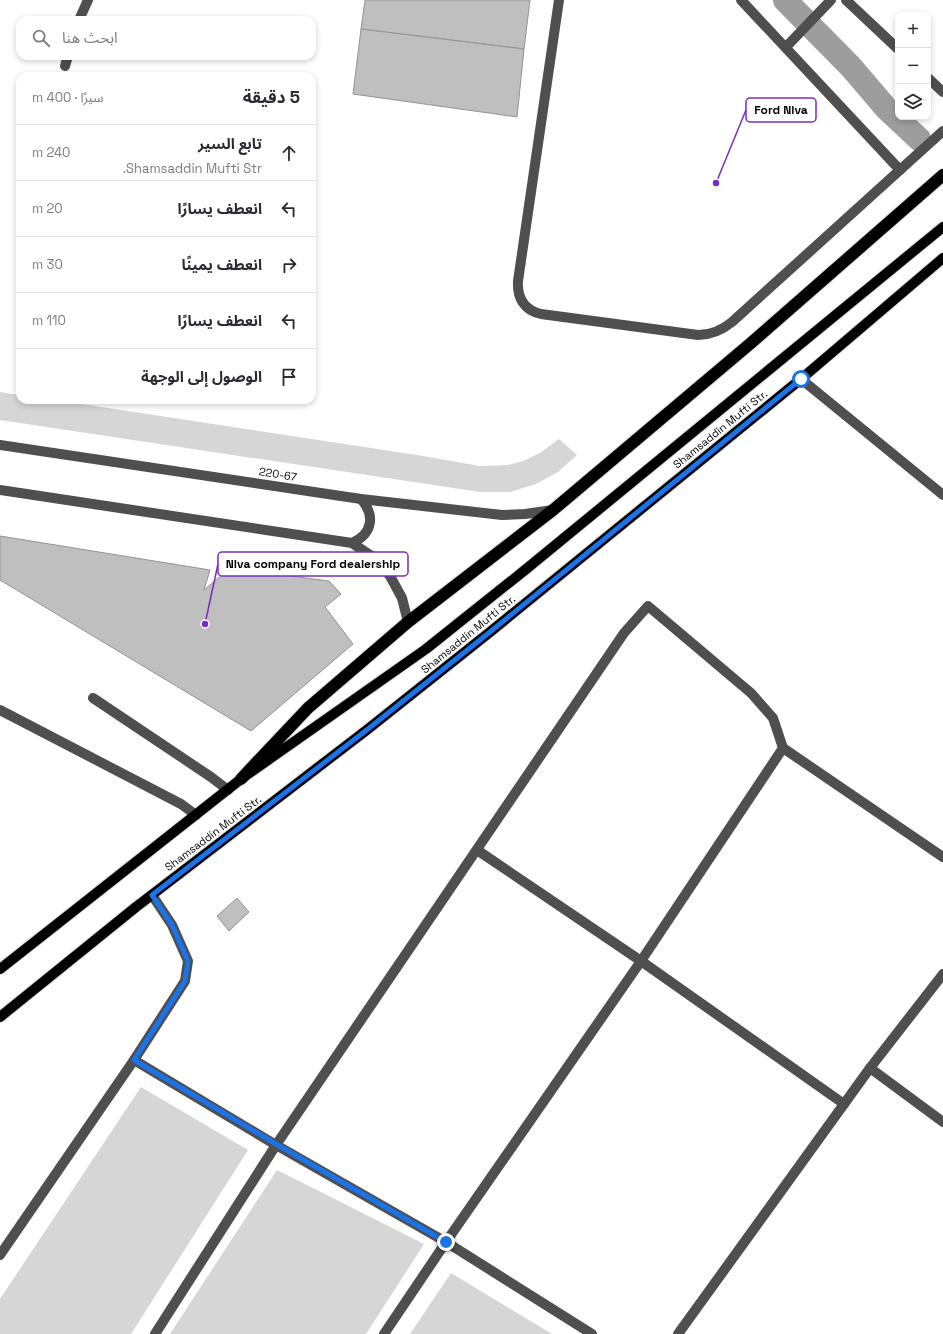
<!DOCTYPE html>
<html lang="ar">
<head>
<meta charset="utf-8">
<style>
  :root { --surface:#fff; --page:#f7f7f7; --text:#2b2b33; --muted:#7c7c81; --line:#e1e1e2 }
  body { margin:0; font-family:"Space Grotesk","Noto Sans Arabic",sans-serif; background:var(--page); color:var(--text); direction:rtl }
  .controls { position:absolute; right:12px; top:12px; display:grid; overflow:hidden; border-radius:8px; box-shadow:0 2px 6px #0003 }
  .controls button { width:36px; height:36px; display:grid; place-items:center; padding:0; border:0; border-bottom:1px solid var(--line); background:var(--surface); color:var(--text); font:20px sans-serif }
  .stop { position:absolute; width:12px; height:12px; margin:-9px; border:3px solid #1a73e8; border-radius:50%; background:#fff }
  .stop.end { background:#1a73e8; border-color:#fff; box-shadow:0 1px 4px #0008 }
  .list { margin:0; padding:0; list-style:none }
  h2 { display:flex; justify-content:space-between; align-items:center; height:52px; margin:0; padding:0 16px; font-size:17px }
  h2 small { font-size:13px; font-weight:400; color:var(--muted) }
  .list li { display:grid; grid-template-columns:26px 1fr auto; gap:12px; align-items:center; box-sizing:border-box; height:56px; padding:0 16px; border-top:1px solid var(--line) }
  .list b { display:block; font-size:15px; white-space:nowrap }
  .list p { margin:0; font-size:13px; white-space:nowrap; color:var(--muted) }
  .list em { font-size:13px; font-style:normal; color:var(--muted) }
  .icon { flex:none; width:22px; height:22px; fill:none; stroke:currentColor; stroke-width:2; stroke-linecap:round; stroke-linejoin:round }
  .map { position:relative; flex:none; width:943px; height:1334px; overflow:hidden; direction:ltr }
  .search { position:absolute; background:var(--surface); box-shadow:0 2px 6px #0003; left:16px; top:16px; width:300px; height:44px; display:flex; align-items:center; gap:10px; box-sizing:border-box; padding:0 14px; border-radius:12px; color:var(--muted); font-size:15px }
  .panel { position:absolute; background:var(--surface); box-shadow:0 2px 6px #0003; left:16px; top:72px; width:300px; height:332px; border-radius:12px; direction:rtl }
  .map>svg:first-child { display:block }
</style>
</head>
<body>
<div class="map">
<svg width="943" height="1334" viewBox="0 0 943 1334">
  <rect width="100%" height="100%" fill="#fff"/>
  <g fill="#d6d6d6">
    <path d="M0,392L20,395V400H55L417,455L480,466L508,465L523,461L540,453L559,439L577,455L558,472L536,484L510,492H480L0,420Z"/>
    <path d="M141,1087L248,1150L131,1334H0V1299Z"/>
    <path d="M277,1170L424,1244L366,1334H170Z"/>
    <path d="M451,1273L552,1334H410Z"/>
  </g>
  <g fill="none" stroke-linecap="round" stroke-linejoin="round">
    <path stroke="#9d9d9d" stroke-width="24" d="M785,0L851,67L886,108L919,139"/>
  </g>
  <g fill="#bfbfbf" stroke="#939393">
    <path d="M365,0H530L524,49L361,29Z"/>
    <path d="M361,29L524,49L517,117L353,94Z"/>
    <path d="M0,536L210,570L204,590L230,568L329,581L341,594L325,607L353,644L251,731L0,580Z"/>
    <path d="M237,898L249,912L229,931L217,916Z"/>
  </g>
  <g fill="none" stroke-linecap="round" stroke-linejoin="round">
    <g stroke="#dbdbdb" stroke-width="12">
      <g id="major">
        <path d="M0,969L241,779L426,649L525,570L943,227"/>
        <path d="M0,1017L136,907L368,729L490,632L801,379L943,258"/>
      </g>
    </g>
    <g stroke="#dbdbdb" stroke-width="14">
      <path id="highway" d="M241,779L308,708L408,622L553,510L751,343L943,175"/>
    </g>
    <g stroke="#4f4f4f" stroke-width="10">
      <path d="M559,0L518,281C517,298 524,310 541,314L698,335C711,335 721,331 732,322L943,131"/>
      <path d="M741,0L900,170"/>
      <path d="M846,0L898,49"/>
      <path d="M79,20L88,0"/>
      <path d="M786,47L831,0"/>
      <path d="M65,66L68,56"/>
      <path d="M928,78L943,92"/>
      <path d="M801,379L943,495"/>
      <path d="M0,445L361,499L502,515L525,514L553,510"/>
      <path d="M0,490L352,543L373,557L390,576L402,598L408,622"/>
      <path d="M352,543C372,534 376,516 361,499"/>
      <path d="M93,698L211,777L228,790"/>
      <path d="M0,710L181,804L196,815"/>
      <path d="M477,850L641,961L844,1104"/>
      <path d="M134,1060L276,1145L446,1242L592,1334"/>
      <path d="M870,1068L943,1122"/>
      <path d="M0,1255L134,1060L185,981L188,961L172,925L152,895"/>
      <path d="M155,1334L276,1145L624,633L648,606L751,693L773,718L783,748L943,857"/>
      <path d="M384,1334L446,1242L641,961L783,748"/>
      <path d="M678,1334L870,1068L943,974"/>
    </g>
    <use href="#major" stroke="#000" stroke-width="10"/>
    <use href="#highway" stroke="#000" stroke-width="12"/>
  </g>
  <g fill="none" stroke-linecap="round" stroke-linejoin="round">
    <path stroke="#1a73e8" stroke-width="5" d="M446,1242L276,1144L134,1060L185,981L188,961L172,925L152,895L368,729L490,632L801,379"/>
  </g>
  <g text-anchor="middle" stroke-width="3.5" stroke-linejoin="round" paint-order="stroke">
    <g font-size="11" fill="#000" stroke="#fff">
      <text transform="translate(720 429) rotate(-39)" y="4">Shamsaddin Mufti Str.</text>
      <text transform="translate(278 474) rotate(9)" y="4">220-67</text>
      <text transform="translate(468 634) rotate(-39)" y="4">Shamsaddin Mufti Str.</text>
      <text transform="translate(213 833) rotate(-37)" y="4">Shamsaddin Mufti Str.</text>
    </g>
  </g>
  <path fill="none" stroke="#7b2cbf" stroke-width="1.5" d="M716 183L746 110M205 624L218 564"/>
  <g fill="#7b2cbf" stroke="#fff" stroke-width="1.5">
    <circle cx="716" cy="183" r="4"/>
    <circle cx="205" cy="624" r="4"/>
  </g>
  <g fill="#fff" stroke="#7b2cbf" stroke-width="1.5">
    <rect x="746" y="98" width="70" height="24" rx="4"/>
    <rect x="218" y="552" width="190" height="24" rx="4"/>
  </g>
  <g font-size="12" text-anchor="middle" font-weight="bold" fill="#000">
    <text x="781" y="114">Ford Niva</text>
    <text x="313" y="568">Niva company Ford dealership</text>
  </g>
</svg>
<div class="controls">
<button>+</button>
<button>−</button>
<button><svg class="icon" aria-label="layers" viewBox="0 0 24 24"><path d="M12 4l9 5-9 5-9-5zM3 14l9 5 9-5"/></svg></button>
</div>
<div class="stop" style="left:801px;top:379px"></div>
<div class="stop end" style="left:446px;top:1242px"></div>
<div class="search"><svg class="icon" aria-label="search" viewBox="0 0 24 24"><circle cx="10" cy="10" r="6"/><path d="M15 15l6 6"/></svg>ابحث هنا</div>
<section class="panel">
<h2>5 دقيقة<small>سيرًا · 400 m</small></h2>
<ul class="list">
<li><svg class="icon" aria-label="ahead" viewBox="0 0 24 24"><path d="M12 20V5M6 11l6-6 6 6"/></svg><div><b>تابع السير</b><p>Shamsaddin Mufti Str.</p></div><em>240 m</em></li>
<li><svg class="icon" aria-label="left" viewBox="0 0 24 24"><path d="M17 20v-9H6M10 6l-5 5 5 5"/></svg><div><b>انعطف يسارًا</b></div><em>20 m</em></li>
<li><svg class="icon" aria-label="right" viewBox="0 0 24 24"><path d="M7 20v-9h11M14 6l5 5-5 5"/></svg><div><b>انعطف يمينًا</b></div><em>30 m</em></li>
<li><svg class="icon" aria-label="left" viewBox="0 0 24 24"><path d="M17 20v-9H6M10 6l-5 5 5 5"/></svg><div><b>انعطف يسارًا</b></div><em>110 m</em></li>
<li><svg class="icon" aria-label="arrive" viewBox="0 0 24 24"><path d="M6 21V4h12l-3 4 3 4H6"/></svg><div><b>الوصول إلى الوجهة</b></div></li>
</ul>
</section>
</div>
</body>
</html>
